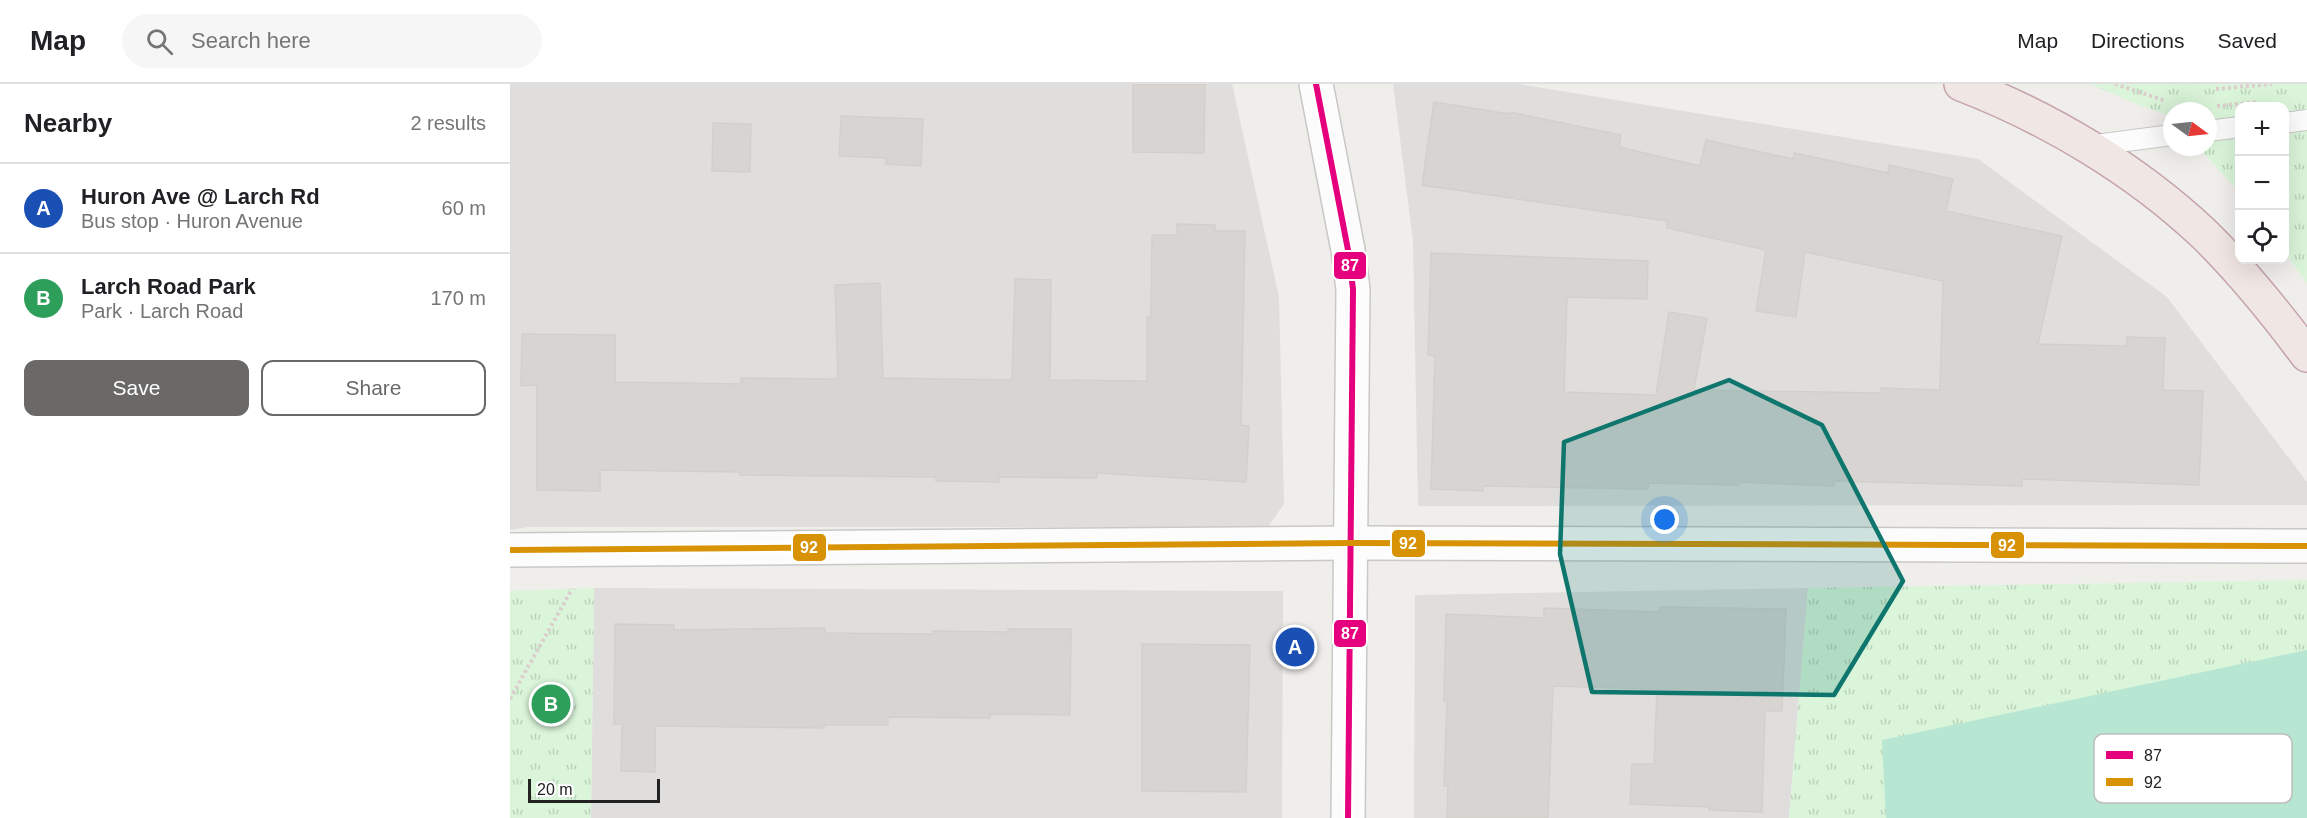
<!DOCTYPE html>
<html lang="en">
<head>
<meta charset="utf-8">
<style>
  :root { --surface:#fff; --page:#f6f6f6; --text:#202124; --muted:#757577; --line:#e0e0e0; --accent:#6a6968 }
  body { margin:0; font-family:Arial,sans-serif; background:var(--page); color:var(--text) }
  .controls { position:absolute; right:18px; top:18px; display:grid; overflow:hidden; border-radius:12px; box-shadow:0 6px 24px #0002 }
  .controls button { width:54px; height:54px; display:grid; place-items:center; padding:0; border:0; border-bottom:2px solid var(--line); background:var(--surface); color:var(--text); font:30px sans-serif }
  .compass { position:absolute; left:1653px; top:18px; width:54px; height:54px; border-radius:50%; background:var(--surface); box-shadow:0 6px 24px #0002; rotate:105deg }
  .scale { position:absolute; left:18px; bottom:15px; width:132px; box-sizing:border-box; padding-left:6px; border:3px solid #222; border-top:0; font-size:16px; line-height:21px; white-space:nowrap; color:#222; -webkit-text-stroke:4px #fff; paint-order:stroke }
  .you { position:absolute; left:1155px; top:436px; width:21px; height:21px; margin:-15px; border:4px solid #fff; border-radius:50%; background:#1a73e8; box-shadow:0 0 0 9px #1a73e833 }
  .badge { display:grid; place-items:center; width:39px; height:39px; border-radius:50%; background:var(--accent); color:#fff; font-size:20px; font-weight:700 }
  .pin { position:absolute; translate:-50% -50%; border:3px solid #fff; box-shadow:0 2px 6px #0006 }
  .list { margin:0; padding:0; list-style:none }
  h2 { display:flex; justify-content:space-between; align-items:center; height:78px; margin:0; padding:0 24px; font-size:26px }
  h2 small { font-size:20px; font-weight:400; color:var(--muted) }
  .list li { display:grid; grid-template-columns:39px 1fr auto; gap:18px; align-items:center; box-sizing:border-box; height:90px; padding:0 24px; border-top:2px solid var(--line) }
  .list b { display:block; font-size:22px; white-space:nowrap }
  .list p { margin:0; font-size:20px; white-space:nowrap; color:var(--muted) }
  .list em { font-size:20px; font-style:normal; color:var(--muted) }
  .actions { display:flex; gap:12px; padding:18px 24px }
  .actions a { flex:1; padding:14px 0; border:2px solid var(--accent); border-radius:12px; text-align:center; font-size:21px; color:var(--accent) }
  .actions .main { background:var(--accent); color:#fff }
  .icon { flex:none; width:33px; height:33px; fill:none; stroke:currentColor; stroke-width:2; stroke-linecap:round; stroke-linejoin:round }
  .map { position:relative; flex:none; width:1797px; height:734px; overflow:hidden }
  header { display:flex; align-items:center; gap:36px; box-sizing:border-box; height:84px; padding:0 30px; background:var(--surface); border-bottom:2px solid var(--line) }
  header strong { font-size:28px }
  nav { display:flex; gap:33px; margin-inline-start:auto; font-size:21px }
  .search { width:420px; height:54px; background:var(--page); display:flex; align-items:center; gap:15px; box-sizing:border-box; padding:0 21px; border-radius:33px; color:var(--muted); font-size:22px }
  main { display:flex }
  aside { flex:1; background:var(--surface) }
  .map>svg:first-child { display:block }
</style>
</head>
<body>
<header>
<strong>Map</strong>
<div class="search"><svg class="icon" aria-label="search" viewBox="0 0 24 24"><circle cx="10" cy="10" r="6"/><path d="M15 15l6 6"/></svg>Search here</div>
<nav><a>Map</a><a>Directions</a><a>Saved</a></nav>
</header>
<main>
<aside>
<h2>Nearby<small>2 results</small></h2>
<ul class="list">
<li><span class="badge" style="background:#1a4fb4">A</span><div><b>Huron Ave @ Larch Rd</b><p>Bus stop · Huron Avenue</p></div><em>60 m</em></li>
<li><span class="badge" style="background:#2e9e5b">B</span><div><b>Larch Road Park</b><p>Park · Larch Road</p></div><em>170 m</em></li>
</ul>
<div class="actions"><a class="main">Save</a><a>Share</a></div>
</aside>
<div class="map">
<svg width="1797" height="734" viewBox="0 0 1797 734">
  <defs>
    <pattern id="park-tufts" width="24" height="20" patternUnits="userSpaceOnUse" patternTransform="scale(1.5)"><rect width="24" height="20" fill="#daf5da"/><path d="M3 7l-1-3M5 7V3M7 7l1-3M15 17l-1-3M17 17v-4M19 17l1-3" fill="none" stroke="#bbd2bb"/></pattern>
  </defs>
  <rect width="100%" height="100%" fill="#f0eeeb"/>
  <g fill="#dfdedc">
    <path d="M0,0H722L769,213L774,420L758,443H18L0,446Z"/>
    <path d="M883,0H1008L1468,75L1657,213L1797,398V421L908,422L903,157Z"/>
    <path d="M84,504L773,507L772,734H81Z"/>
    <path d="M1298,504L1279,734H904L905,511Z"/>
  </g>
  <g fill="url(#park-tufts)">
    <path d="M1580,0H1797V200L1775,168L1774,22H1730L1729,108L1688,63H1698V27H1662V35L1658,31L1629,21Z"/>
    <path d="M1797,496V734H1279L1298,504Z"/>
    <path d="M84,504L81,734H0V507Z"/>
  </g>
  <path fill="#b7e6d2" d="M1797,566V734H1376L1372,656Z"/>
  <g fill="#d7d4d2" stroke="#d3d0cc" stroke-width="1.5">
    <path d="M623,0H695L694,69L623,68Z"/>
    <path d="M924,18L999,30L1000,28L1111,51L1109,63L1190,82L1196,56L1283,75L1284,69L1378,89L1379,81L1443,95L1436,127L1552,152L1528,260L1617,262V253L1655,254L1653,306L1693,307L1689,401L1512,395V402L1325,397L1324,402L1229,398V401L1139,399L1138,405L973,402V407L921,405L925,272L918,271L921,169L1138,177L1137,215L1057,213L1054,308L1146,311L1159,228L1197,234L1184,306L1371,309V304L1430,306L1433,197L1295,168L1286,233L1246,227L1256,166L1157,144V137L912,101Z"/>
    <path d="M331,32L413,35L411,82L376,80V74L329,72Z"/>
    <path d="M203,39L241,40L240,88L202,87Z"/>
    <path d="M667,140L705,141V147H735L731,341L739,342L736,398L587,389V394L489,393V398L426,397V393L230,391V388L90,386V407L27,406V301L11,302L12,250L105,251V298L231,300V294L328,295L325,201L370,199L373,294L502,296L505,195L541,196L540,296L637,297V233H641L642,151H667Z"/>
    <path d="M1150,523L1276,525L1272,627H1255L1252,728L1199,726V723L1120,720L1122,680H1144L1147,605L1043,602L1038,734H937L938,702H934L937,617H934L936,530L1034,534V524L1149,528Z"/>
    <path d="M105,540L164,541V546L315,544V549L423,550V547L498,548V545H561L560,631L480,630V634L378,633V641H314V644L145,642V688L111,687L112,640H104Z"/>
    <path d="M632,560L740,561L736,708L632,707Z"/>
  </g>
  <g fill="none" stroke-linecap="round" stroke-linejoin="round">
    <g stroke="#c9c8c7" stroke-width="22">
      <g id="service">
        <path d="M1698,47L1730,43"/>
        <path d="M1578,62L1662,51"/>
      </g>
    </g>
    <g stroke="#c9c8c7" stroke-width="36">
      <path id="minor" d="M0,466L841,459L1797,462"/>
    </g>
    <g stroke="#c9c8c7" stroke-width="36">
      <path id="tertiary" d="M806,0L838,166L843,205L838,734"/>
    </g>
    <g stroke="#c5a2ac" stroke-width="36">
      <path id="trunk" d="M1451,0C1539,34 1625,85 1694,150C1732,187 1765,228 1797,271"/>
    </g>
    <g stroke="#dccecd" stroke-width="4" stroke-dasharray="3 3" stroke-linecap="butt">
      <path d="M1605,0L1656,17"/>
      <path d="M1706,5L1762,0"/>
      <path d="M0,615L62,505"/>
    </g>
    <use href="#service" stroke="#fdfcfc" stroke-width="20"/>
    <use href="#minor" stroke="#fdfcfc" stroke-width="33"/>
    <use href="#tertiary" stroke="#fdfcfc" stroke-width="33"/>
    <use href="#trunk" stroke="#f0e6e4" stroke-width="33"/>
    <g stroke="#c9c8c7" stroke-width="22" stroke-linecap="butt">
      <path id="service-bridge" d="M1774,39L1797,36"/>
    </g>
    <path stroke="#dccecd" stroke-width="4" stroke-dasharray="3 3" stroke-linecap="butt" d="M1707,22L1748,18"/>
    <use href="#service-bridge" stroke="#fdfcfc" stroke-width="20"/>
    <g stroke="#fff" stroke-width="10">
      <path id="bus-1" d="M806,0L838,166L843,205L838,734"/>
    </g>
    <g stroke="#fff" stroke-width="10">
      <path id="bus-2" d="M0,466L841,459L1797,462"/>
    </g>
    <use href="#bus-1" stroke="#e5007d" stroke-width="6"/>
    <use href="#bus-2" stroke="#d79205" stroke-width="6"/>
  </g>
  <path fill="#0f766e" fill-opacity="0.2" stroke="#0f766e" stroke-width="4.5" stroke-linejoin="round" d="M1219,296L1312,341L1393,497L1324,611L1082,608L1050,470L1054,358Z"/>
  <rect x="1584" y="650" width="198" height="69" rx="9" fill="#fff" stroke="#bdbdbd" stroke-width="1.5"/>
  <rect x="1596" y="667" width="27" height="8" fill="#e5007d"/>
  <rect x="1596" y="694" width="27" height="8" fill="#d79205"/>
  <g font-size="16" fill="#222">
    <text x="1634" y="677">87</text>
    <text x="1634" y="704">92</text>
  </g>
  <g stroke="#fff" stroke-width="2">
    <rect x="823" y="167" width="34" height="29" rx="6" fill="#e5007d"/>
    <rect x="881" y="445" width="35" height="29" rx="6" fill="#d79205"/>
    <rect x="1480" y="447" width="35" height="28" rx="6" fill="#d79205"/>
    <rect x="282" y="449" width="35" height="29" rx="6" fill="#d79205"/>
    <rect x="823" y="535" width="34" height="29" rx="6" fill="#e5007d"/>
  </g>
  <g font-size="16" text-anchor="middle" font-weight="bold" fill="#fff">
    <text x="840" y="187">87</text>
    <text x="898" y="465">92</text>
    <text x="1497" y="467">92</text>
    <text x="299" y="469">92</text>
    <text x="840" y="555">87</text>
  </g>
</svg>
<div class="controls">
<button>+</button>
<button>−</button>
<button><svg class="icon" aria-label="locate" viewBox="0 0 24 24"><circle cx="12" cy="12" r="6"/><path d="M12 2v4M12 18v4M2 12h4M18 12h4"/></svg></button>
</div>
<svg class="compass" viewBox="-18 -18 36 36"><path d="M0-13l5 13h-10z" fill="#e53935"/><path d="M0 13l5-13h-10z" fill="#757577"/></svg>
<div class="scale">20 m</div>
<div class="you"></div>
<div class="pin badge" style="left:785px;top:563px;background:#1a4fb4">A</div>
<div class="pin badge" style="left:41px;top:620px;background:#2e9e5b">B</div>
</div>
</main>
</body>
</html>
